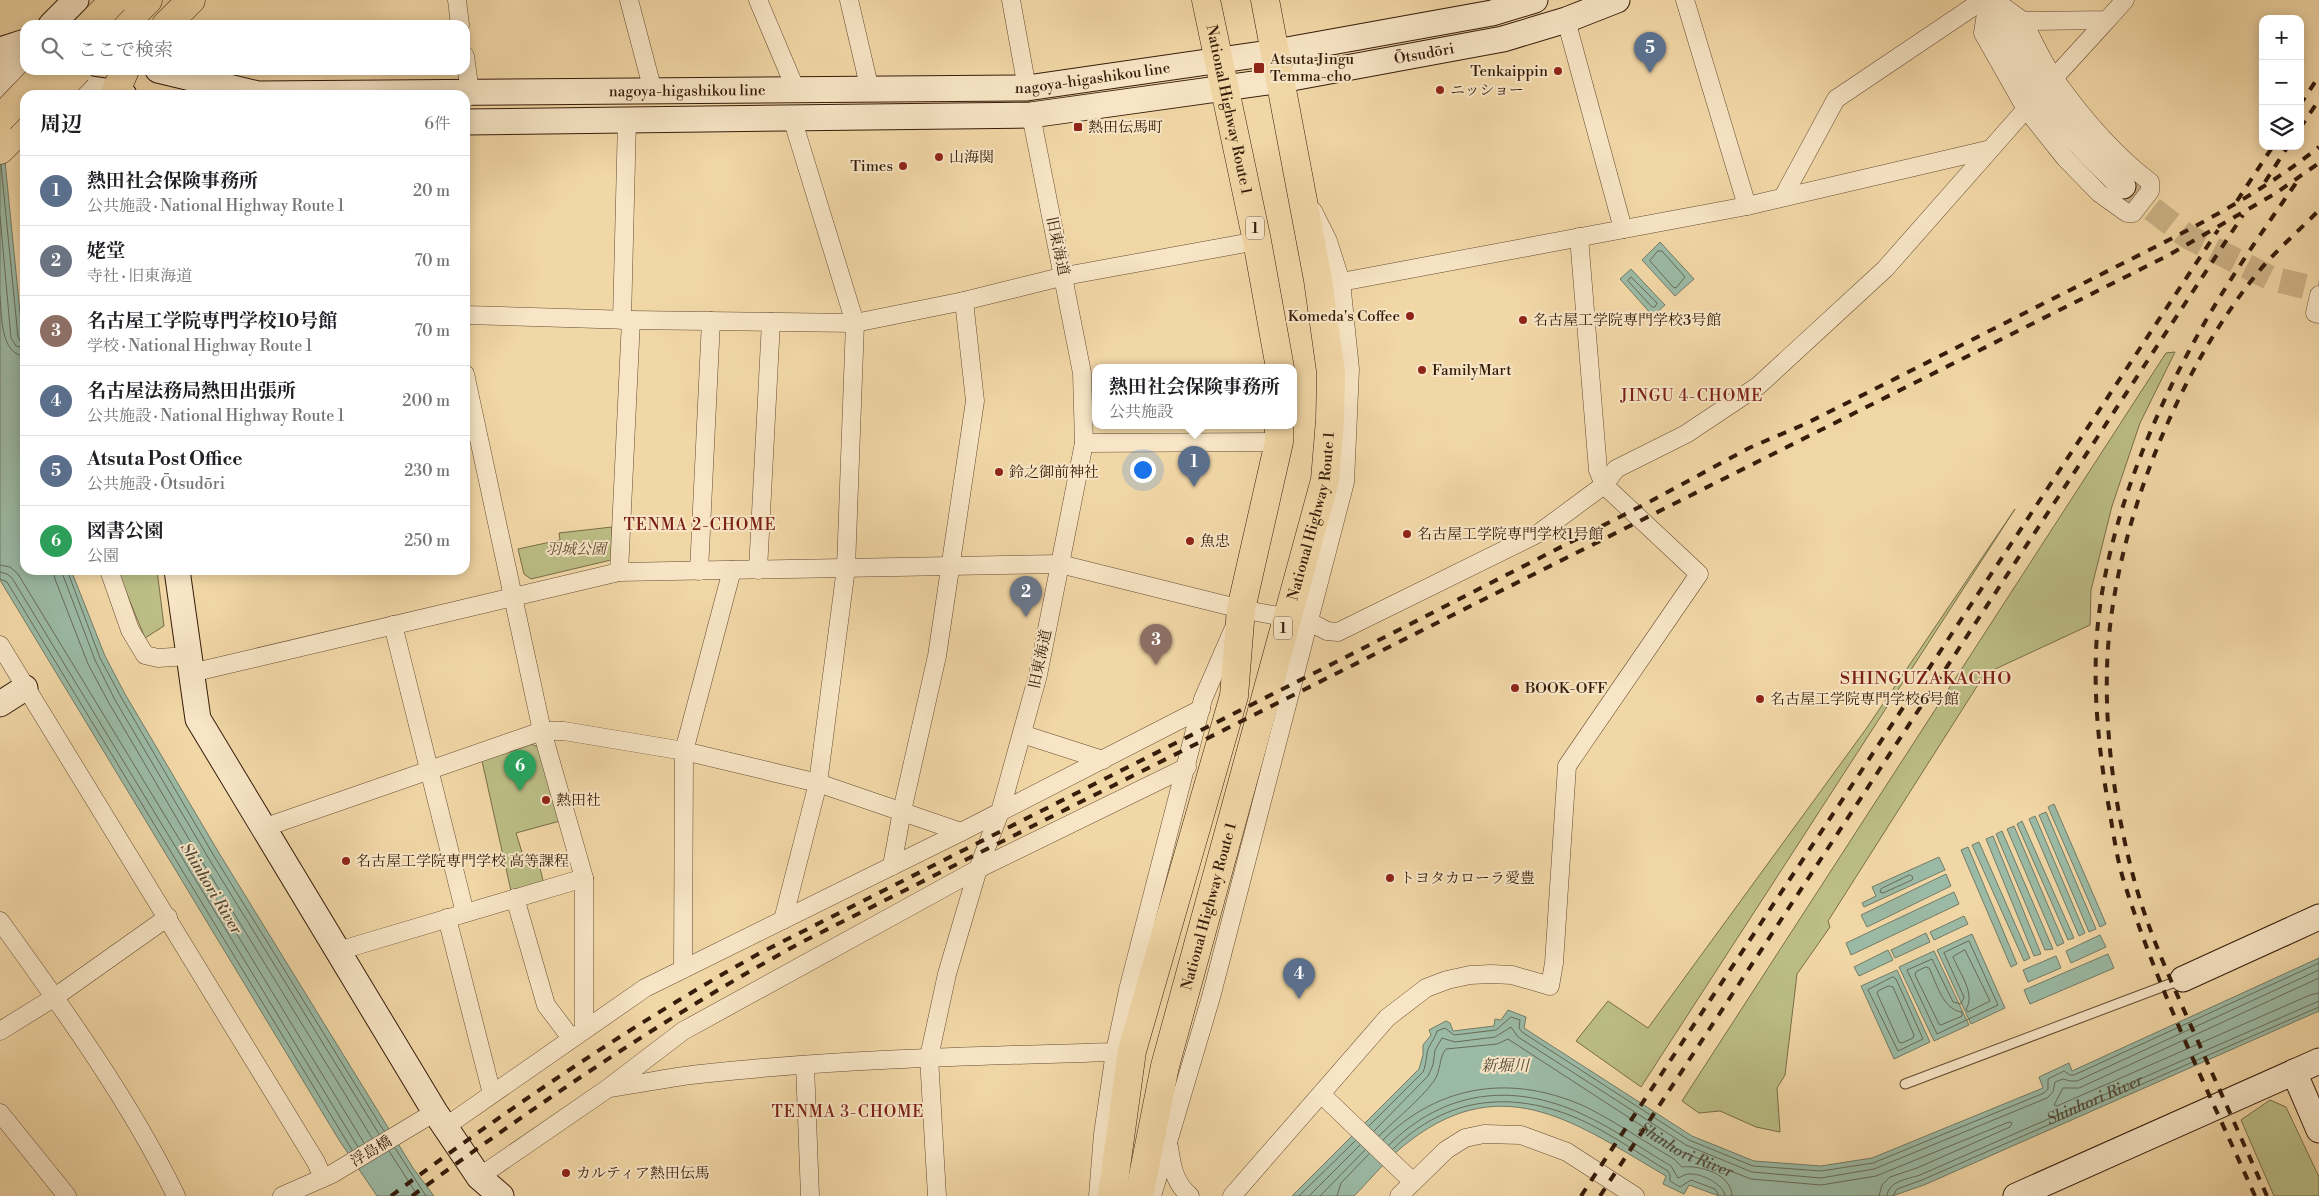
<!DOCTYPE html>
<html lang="ja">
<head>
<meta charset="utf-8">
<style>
  :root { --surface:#fff; --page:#f6f6f6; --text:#202124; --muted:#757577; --line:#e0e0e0; --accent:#8f2418 }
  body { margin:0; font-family:"Libre Bodoni","Noto Serif JP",serif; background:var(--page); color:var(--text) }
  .controls { position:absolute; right:15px; top:15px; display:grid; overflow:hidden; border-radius:10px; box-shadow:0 2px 12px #0003 }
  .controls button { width:45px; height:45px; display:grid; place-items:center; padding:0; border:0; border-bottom:1px solid var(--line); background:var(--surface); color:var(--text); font:25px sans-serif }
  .you { position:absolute; left:1142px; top:469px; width:18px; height:18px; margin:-12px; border:4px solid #fff; border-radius:50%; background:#1a73e8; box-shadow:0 0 0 8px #1a73e833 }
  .badge { display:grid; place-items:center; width:32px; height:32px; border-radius:50%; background:var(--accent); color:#fff; font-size:16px; font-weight:700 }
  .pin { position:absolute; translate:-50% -41px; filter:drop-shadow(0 1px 2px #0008) }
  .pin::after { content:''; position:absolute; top:26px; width:18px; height:15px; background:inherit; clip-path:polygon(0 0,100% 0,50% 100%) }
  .popup { position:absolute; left:1092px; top:364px; width:205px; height:65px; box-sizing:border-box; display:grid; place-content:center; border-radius:10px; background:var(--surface); filter:drop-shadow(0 1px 4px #0005); font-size:16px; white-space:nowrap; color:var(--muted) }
  .popup b { font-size:19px; color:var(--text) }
  .popup::after { content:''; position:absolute; left:50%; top:100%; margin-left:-10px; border:10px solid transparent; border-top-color:var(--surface) }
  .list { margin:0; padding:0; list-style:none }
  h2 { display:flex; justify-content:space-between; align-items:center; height:65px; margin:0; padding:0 20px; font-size:21px }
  h2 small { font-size:16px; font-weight:400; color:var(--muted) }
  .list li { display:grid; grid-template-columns:32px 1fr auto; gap:15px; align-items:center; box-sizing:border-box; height:70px; padding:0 20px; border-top:1px solid var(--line) }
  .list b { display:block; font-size:19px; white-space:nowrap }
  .list p { margin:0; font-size:16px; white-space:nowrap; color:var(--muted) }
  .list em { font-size:16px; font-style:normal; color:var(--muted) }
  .icon { flex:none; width:28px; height:28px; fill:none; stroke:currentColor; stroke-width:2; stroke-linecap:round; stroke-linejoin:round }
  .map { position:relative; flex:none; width:2319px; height:1196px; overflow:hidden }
  .search { position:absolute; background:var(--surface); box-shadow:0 2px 12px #0003; left:20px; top:20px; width:450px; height:55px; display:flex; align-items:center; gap:12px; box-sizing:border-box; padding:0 18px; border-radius:15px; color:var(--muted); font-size:19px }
  .panel { position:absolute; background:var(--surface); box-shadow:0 2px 12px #0003; left:20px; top:90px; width:450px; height:485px; border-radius:15px }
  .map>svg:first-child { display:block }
</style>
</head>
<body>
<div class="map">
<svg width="2319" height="1196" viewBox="0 0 2319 1196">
  <rect width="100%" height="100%" fill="#f2d7a6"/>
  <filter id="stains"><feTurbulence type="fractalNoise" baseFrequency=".004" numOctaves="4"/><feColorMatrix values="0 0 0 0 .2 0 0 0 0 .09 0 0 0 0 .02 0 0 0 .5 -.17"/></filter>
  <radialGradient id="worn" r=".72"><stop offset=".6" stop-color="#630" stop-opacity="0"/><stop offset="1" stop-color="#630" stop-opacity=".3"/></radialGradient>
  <g fill="#bcbe86" stroke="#786d48">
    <path d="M2175,352L2140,423L2112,506L2091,590L2090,625L1991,671L1981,680L1828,921L1830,927L1797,974L1785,1075L1777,1088L1780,1132L1756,1127L1720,1111L1699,1113L1682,1101L2166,353Z"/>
    <path d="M2015,509L1641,1087L1576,1041L1608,1001L1648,1028L1866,729Z"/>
    <path d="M612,527L611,560L531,579L524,574L518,549L560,540L559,533Z"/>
    <path d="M117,570H157L164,626L145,638Z"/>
    <path d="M531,744L538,747L560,821L516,833L525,862L538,859L543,881L511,891L482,761Z"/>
    <path d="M2270,1100L2286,1107L2319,1177V1196H2274L2241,1120Z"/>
  </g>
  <g fill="#9bbaa5" stroke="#727b67">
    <path d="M0,111L25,363V570H71L105,656L125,694L219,853L413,1168L434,1196H377L339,1140L0,580Z"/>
    <path d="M1660,242L1694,279L1675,296L1642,260Z"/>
    <path d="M1631,269L1665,305L1653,316L1620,279Z"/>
    <path d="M2054,804L2106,924L2100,927L2048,807Z"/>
    <path d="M2046,812L2096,929L2089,932L2039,815Z"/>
    <path d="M2035,816L2085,933L2079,936L2029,819Z"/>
    <path d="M2022,821L2074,938L2068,940L2017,824Z"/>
    <path d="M2014,826L2064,943L2057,946L2007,829Z"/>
    <path d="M2002,831L2053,949L2045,950L1996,834Z"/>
    <path d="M1993,836L2041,954L2034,956L1986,839Z"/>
    <path d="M1979,842L2030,958L2024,961L1972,845Z"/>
    <path d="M1968,847L2017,964L2011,967L1961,850Z"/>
    <path d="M1939,857L1945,870L1864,907L1862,903L1876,896L1872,887Z"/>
    <path d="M1946,874L1951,886L1867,927L1861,915Z"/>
    <path d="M1954,892L1959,904L1851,955L1846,943Z"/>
    <path d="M1964,916L1968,924L1934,940L1930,932Z"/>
    <path d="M1926,933L1930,942L1895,958L1891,950Z"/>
    <path d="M1972,934L2005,1008L1971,1024L1937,950Z"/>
    <path d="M2100,935L2106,947L2071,963L2066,951Z"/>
    <path d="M1888,950L1893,960L1859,976L1854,967Z"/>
    <path d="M1934,951L1969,1025L1934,1041L1899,967Z"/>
    <path d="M2108,954L2114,968L2030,1004L2024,990Z"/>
    <path d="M2056,956L2061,968L2028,982L2023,970Z"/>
    <path d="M2319,958V1011L1924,1185L1892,1196H1719L1689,1185L1684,1194L1663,1184L1666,1176C1580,1126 1506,1068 1411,1140C1390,1155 1372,1178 1354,1196H1292L1419,1069L1423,1055V1045L1431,1035L1429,1030L1446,1021L1450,1023L1453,1031L1494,1026L1495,1019L1501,1020L1508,1010L1526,1017L1524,1028L1692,1136L1754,1161L1821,1166L1872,1158L2043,1088L2039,1077L2069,1063L2072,1071Z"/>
    <path d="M1897,970L1930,1042L1894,1059L1861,986Z"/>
  </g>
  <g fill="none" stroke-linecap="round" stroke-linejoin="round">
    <g stroke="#686b58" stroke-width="1">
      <path d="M1,165L18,337L20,341L25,342"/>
      <path d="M0,216L11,338L16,346L25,348"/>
      <path d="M1658,251H1662L1685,277L1676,288L1673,287L1650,261Z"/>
      <path d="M1631,277L1657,303L1655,307H1652L1628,281Z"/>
      <path d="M0,296C2,316 0,355 25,356"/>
      <path d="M0,565L10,567L18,574L364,1143"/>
      <path d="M53,570L55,579L88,664L109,703L203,863L372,1138"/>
      <path d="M61,570L95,660L115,700L209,859L379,1134"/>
      <path d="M67,570L100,658L121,697L214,856L384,1131"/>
      <path d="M0,572L7,574L12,578L358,1147"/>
      <path d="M0,579L7,582L352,1150"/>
      <path d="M1910,875L1913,877L1912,880L1883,893L1880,892L1881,889Z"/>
      <path d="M1969,941L1998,1005L1937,1034L1907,970L1932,959L1953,1002L1961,1004L1964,997L1944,953Z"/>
      <path d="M1965,950L1990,1001L1968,1012L1966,1009C1976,994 1959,972 1953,957Z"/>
      <path d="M1926,967L1929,968C1937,984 1943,1010 1962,1012V1016L1941,1025L1939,1024L1915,975L1916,972Z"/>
      <path d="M1893,977L1896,979L1923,1039L1898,1051L1868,990Z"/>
      <path d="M2319,978L2079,1088H2063L2054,1105L2057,1106L2310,995L2319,993"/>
      <path d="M1889,986L1893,987L1914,1035L1913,1038L1902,1043L1899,1042L1877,993L1878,991Z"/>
      <path d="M1369,1126L1423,1072C1427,1063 1426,1052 1429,1047C1432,1041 1435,1038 1437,1031L1445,1028L1454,1035L1496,1030L1511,1017L1520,1020L1519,1028L1522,1032L1689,1140L1753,1166L1821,1171L1873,1163L2044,1093L2048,1089V1079L2064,1071L2070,1075H2074L2319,963"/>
      <path d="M1374,1131L1428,1076L1433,1065L1435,1050L1442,1038L1455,1042L1495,1037L1511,1027L1518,1037L1686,1145L1752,1172L1821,1178L1874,1169L2047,1098L2053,1092L2055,1082L2063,1079L2070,1081H2077L2319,970"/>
      <path id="s1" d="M1379,1136C1397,1118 1419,1101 1434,1081C1441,1071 1439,1057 1446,1049L1497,1044L1508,1039L1682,1152L1751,1179L1821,1185L1876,1176L2009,1122L2012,1123L2010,1127L1917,1168L1890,1177L1882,1185L1879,1196"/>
      <path d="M1383,1140C1440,1083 1514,1074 1586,1107C1616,1122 1645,1142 1674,1159L1682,1167C1700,1165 1732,1174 1732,1196"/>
      <path d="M1389,1145C1444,1090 1513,1082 1582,1114C1613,1128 1642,1149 1671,1166L1678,1178C1681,1177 1685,1174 1689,1174C1701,1173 1724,1184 1725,1196"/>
      <path d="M395,1148L426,1196"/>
      <path d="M1393,1149C1447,1096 1512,1090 1579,1119C1610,1133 1639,1154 1668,1171L1670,1175V1181L1680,1187L1691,1180L1715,1189L1719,1196"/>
      <path d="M389,1151L418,1196"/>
      <path d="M1299,1196L1355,1141"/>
      <path d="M1309,1196L1360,1145"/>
      <path d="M1320,1196L1365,1150"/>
      <path d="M1337,1196L1341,1183L1369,1154"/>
      <path id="s2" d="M1887,1196C1888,1181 1908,1179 1920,1175L2319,1001"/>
      <path d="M1893,1196L1897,1189L1922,1180L2319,1007"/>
    </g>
    <path stroke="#ccb287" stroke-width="25" stroke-dasharray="25 12" stroke-linecap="butt" d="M2123,186L2187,236L2270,278L2319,290"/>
    <g stroke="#644b32" stroke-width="11">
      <path id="lane" d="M1905,1084L2183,979"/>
    </g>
    <g stroke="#644b32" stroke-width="19">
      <g id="street">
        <path d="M457,0L460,25"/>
        <path d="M629,0L653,91"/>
        <path d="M758,0L796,90"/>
        <path d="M849,0L870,90"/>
        <path d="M1011,0L1027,88"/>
        <path d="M1685,0L1747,206"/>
        <path d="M1988,0L1983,33L2026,109L2065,158L2099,193L2127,213H2133L2150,191V182C2113,154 2081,116 2054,78C2042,61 2033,40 2023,21"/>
        <path d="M1994,0L2023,21L2107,20L2125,0"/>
        <path d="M1566,20L1623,229"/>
        <path d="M465,56L470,93L465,99"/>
        <path d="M2054,78L2107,20"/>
        <path d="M1783,197L1836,99L1983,0"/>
        <path d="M1341,282L1747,206L1987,150"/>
        <path d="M2319,295L2315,313L2319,314"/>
        <path d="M465,315L631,320L855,323L964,301L1065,276L1257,241"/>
        <path d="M622,320L627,120"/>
        <path d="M465,374L542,731L584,878V1029"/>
        <path d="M1084,443L1279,442"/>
        <path d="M109,570L130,630L145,655L158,658L188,656"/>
        <path d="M758,570L771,322"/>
        <path d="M699,571L711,321"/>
        <path d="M619,572L631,320"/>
        <path d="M393,625L465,913"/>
        <path d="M0,645L316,1162L323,1178"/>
        <path d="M191,673L619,572L1060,564L1241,609L1310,622L1327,631L1338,632L1539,533L1604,485L1616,469L1686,434L1758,386L1885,269L2026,109"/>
        <path d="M1022,734L1103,760"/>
        <path d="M263,828L542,731H564L684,751L818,783L961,832"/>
        <path d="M892,866L902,811L937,656L975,401L964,301"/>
        <path d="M515,898L546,1005L571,1038"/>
        <path d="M447,918L492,1094"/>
        <path d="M783,920L818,783L846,568L855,323L792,118"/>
        <path d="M0,921C62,1007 130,1101 176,1196"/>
        <path d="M338,951L584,878"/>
        <path d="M683,969L684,751L732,570"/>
        <path d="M0,1031L55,997L168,917"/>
        <path d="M805,1065L810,1196"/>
        <path d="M610,1088C640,1084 670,1077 700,1074C838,1059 976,1056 1115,1052"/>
        <path d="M1321,1094L1413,1182"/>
        <path d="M0,1113L67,1196"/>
        <path d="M445,1127L645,988L961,832L1201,709"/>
        <path d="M1169,1147C1172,1167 1174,1182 1190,1196"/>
        <path d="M479,1177L607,1089L683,1031L978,869L1187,767"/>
        <path d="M282,1196L332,1174L435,1112"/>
        <path d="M937,1196L929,1057L947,974L978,869L1000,812L1038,675L1084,443L1082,373L1031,115"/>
        <path d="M1098,1196L1103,1134L1115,1052L1128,990L1203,699L1233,630"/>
        <path d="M1152,1196L1211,997L1345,482L1350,369L1341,282L1328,241L1313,211"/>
        <path d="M1232,1196L1387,1018L1426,988L1447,980L1470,975L1491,974L1512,975L1550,986L1554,963L1567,766L1699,574L1604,485L1598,470L1579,237"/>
        <path d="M1399,1196L1446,1150L1465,1138L1484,1134L1521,1135L1567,1152L1635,1196"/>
      </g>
    </g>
    <g stroke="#351c0b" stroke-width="27">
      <g id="secondary">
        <path d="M1990,0C2008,35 2025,72 2048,104C2069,134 2097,160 2123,186"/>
        <path d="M51,25L76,0"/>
        <path d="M0,50L25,42"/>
        <path d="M0,67L25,62"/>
        <path id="s3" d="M158,70L258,94L1027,88L1276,52L1492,13L1535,0"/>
        <path d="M0,91C40,81 85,86 124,95"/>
        <path id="s4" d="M465,122L1031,115L1281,80L1503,39L1566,20L1617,0"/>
        <path d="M177,570L198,719L435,1112L479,1177L501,1196"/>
        <path d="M0,704L25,688"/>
        <path d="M2183,979L2319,917"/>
        <path d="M2294,1072L2319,1130"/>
        <path d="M2016,1196L2319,1061"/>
      </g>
    </g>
    <g stroke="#351c0b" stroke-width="29">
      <g id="highway">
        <path id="s5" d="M1206,0L1257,241L1280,368"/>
        <path d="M123,25L148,0"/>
        <path d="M166,25L191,0"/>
        <path d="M115,93L125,70"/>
        <path d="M0,150L25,125"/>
        <path d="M1112,1196L1132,1051L1234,696L1241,609L1279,442V426"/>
        <path id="s6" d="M1139,1196L1165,1066L1325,480L1330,420L1331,373L1318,280L1265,0"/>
      </g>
    </g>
    <use href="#lane" stroke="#f7e5c5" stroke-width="9"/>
    <use href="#street" stroke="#f7e5c5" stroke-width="18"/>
    <use href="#secondary" stroke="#f7e5c5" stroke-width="25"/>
    <use href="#highway" stroke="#f2d7a6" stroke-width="28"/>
    <g stroke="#351c0b" stroke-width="4" stroke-dasharray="9 9" stroke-linecap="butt">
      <path d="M2300,105L2319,76"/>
      <path d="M2300,128L2319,100"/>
      <path d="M2265,182L2288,146"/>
      <path d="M2237,201L2273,146"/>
      <path d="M391,1196C509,1108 631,1025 760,953L1338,661L1651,501L1749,448L1805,424C1899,377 1993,329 2086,282C2166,241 2249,203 2319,147"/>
      <path d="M412,1196C537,1104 665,1017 802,942L2169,255L2276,193L2319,163"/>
      <path d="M1581,1196L2218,230"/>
      <path d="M1600,1196L2243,215"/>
      <path d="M2255,1196C2210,1095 2160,994 2126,888C2116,859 2113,828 2107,797C2098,744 2093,688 2097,634C2106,518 2162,390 2223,292C2246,255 2271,219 2296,183"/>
      <path d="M2267,1196C2242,1140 2217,1084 2192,1028C2171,981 2149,933 2135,883C2116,814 2105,740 2107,669C2110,539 2174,377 2255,276C2274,252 2298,232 2319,210"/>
    </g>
    <g stroke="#351c0b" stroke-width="29" stroke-linecap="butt">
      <g id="highway-bridge">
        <path d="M90,25L114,0"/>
        <path d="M54,95L78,70"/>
        <path d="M0,119L47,70"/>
      </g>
    </g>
    <use href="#highway-bridge" stroke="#f2d7a6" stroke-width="28"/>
  </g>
  <g fill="#8f2418" stroke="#f7e5c5" stroke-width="2">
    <rect x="1253" y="62" width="12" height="12" rx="2.5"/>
    <circle cx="1558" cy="71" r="5"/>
    <circle cx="1440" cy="90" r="5"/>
    <rect x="1073" y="122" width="10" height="10" rx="2.5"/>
    <circle cx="939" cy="157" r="5"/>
    <circle cx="903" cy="166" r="5"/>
    <circle cx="1410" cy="316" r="5"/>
    <circle cx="1523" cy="320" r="5"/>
    <circle cx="1422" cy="370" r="5"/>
    <circle cx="999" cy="472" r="5"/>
    <circle cx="1407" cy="534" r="5"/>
    <circle cx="1190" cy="541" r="5"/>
    <circle cx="1515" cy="688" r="5"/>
    <circle cx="1760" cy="699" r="5"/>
    <circle cx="546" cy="800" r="5"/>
    <circle cx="346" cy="861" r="5"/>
    <circle cx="1390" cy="878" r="5"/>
    <circle cx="566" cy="1173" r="5"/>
  </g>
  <g text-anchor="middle" stroke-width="4" stroke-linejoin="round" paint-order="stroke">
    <g fill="#f7e5c5" stroke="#6f5843" stroke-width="1">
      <rect x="1246" y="216.5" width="18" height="23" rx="4"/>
      <rect x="1274" y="616.5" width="18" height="23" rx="4"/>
    </g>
    <g font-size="14" font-weight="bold" fill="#351c0b">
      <text x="1255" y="233">1</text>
      <text x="1283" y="633">1</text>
    </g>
    <g font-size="15" fill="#351c0b" stroke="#f7e5c5">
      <text dy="5" stroke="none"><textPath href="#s4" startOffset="964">Ōtsudōri</textPath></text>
      <text dy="5" stroke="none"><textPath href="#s3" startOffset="938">nagoya-higashikou line</textPath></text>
      <text dy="5" stroke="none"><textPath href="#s3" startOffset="532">nagoya-higashikou line</textPath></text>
      <text dy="5" stroke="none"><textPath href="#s5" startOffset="112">National Highway Route 1</textPath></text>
      <text transform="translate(1058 246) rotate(78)" y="5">旧東海道</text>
      <text dy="5" stroke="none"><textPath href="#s6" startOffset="702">National Highway Route 1</textPath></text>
      <text transform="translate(1040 659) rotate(-78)" y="5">旧東海道</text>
      <text dy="5" stroke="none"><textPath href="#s6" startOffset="298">National Highway Route 1</textPath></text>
      <text transform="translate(371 1151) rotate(-31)" y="5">浮島橋</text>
    </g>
    <g font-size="15" fill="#351c0b" stroke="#f7e5c5" text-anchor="start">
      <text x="1270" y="64">Atsuta Jingu<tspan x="1270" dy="17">Temma-cho</tspan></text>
      <text x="1548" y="76" text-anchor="end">Tenkaippin</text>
      <text x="1450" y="95">ニッショー</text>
      <text x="1088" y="132">熱田伝馬町</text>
      <text x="949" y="162">山海関</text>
      <text x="893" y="171" text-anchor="end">Times</text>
      <text x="1400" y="321" text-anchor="end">Komeda's Coffee</text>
      <text x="1533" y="325">名古屋工学院専門学校3号館</text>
      <text x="1432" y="375">FamilyMart</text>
      <text x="1009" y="477">鈴之御前神社</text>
      <text x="1417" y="539">名古屋工学院専門学校1号館</text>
      <text x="1200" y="546">魚忠</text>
      <text x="1525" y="693">BOOK-OFF</text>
      <text x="1770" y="704">名古屋工学院専門学校6号館</text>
      <text x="556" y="805">熱田社</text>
      <text x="356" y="866">名古屋工学院専門学校 高等課程</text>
      <text x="1400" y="883">トヨタカローラ愛豊</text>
      <text x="576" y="1178">カルティア熱田伝馬</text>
    </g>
    <g font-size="15" font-style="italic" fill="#5e4d30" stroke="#f7e5c5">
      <text x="576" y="554">羽城公園</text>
    </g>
    <g font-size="16" letter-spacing="1" fill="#7a1f14" stroke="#f7e5c5">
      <text x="1692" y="401">JINGU 4-CHOME</text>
      <text x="700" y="530">TENMA 2-CHOME</text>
      <text x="848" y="1117">TENMA 3-CHOME</text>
    </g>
    <g font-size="16" font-style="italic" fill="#544b39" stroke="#f7e5c5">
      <text transform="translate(212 888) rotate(59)" y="6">Shinhori River</text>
      <text x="1505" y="1071">新堀川</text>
      <text dy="6" stroke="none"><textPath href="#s2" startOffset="232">Shinhori River</textPath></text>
      <text dy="6" stroke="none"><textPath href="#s1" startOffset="386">Shinhori River</textPath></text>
    </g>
    <g font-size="18" letter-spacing="1" fill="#7a1f14" stroke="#f7e5c5">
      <text x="1926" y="684">SHINGUZAKACHO</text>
    </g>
  </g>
  <rect width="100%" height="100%" filter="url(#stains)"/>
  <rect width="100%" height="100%" fill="url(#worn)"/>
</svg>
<div class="controls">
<button>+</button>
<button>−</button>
<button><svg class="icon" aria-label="layers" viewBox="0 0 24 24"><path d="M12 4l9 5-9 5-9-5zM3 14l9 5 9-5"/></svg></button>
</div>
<div class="you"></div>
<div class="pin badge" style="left:1194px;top:487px;background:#5c6f8a">1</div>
<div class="popup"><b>熱田社会保険事務所</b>公共施設</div>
<div class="pin badge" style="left:1026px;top:617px;background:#6b7280">2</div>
<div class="pin badge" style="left:1156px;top:665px;background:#8d6e63">3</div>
<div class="pin badge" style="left:1299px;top:999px;background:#5c6f8a">4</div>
<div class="pin badge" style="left:1650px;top:73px;background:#5c6f8a">5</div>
<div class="pin badge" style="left:520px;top:791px;background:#2e9e5b">6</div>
<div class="search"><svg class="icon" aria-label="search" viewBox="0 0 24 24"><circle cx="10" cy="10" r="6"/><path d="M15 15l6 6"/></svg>ここで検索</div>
<section class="panel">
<h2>周辺<small>6件</small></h2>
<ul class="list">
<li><span class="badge" style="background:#5c6f8a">1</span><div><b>熱田社会保険事務所</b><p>公共施設 · National Highway Route 1</p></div><em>20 m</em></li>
<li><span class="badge" style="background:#6b7280">2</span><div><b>姥堂</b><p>寺社 · 旧東海道</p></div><em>70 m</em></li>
<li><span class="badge" style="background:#8d6e63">3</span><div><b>名古屋工学院専門学校10号館</b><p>学校 · National Highway Route 1</p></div><em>70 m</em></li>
<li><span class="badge" style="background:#5c6f8a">4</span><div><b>名古屋法務局熱田出張所</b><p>公共施設 · National Highway Route 1</p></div><em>200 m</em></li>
<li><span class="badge" style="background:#5c6f8a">5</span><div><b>Atsuta Post Office</b><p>公共施設 · Ōtsudōri</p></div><em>230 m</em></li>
<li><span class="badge" style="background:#2e9e5b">6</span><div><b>図書公園</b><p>公園</p></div><em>250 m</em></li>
</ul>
</section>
</div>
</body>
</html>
